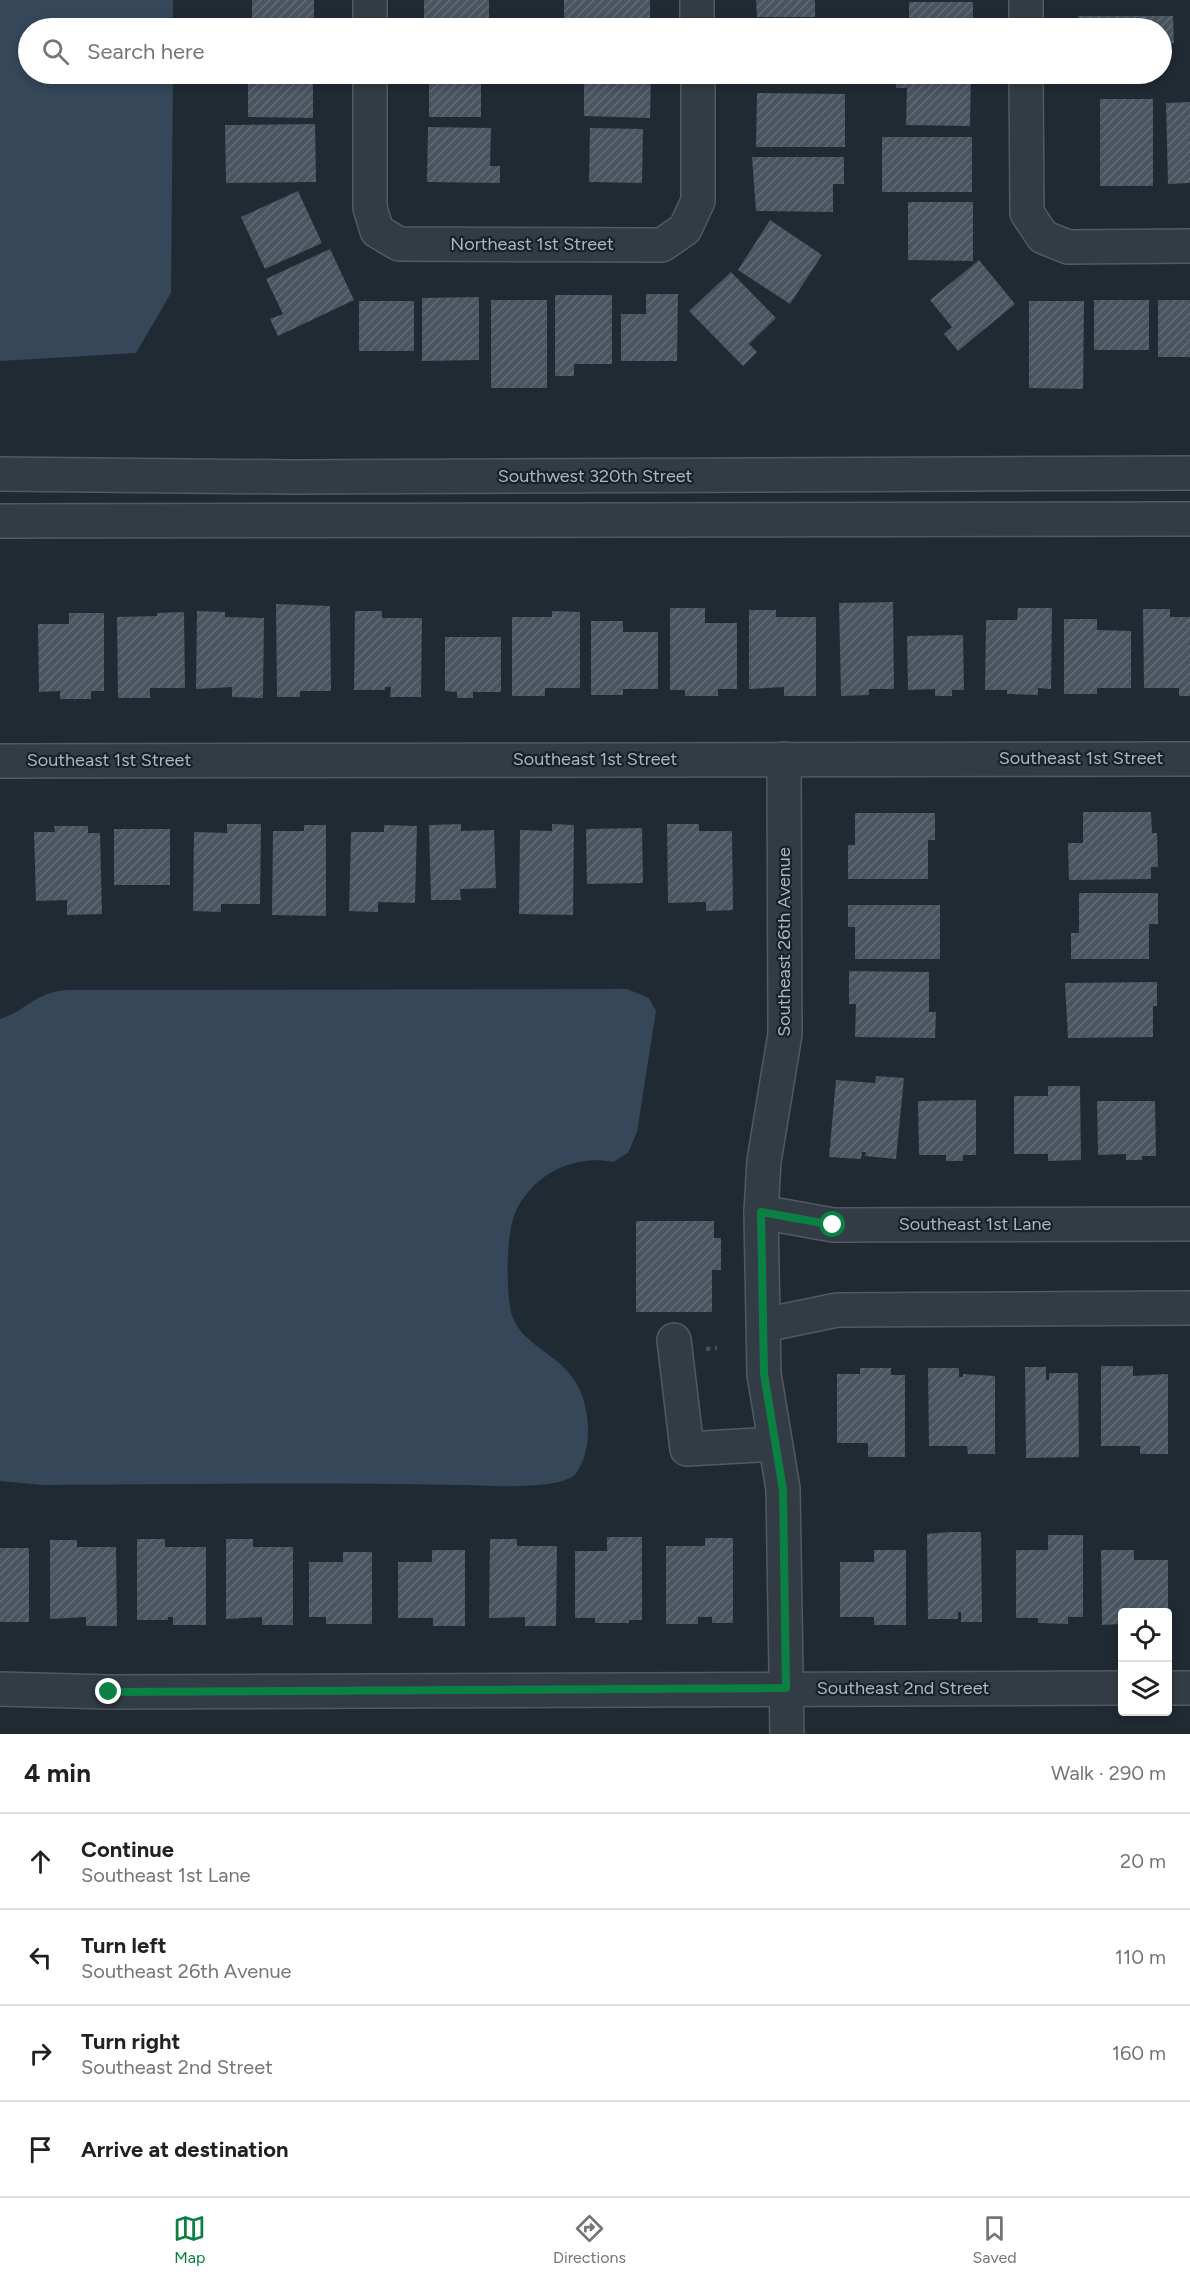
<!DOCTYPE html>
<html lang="en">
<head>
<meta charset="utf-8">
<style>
  :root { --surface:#fff; --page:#f6f6f6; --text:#202124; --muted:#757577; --line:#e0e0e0; --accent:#0b8043 }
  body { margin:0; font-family:Figtree,sans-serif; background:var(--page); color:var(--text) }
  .controls { position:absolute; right:18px; bottom:18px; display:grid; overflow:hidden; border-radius:6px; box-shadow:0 3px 9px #0003 }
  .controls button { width:54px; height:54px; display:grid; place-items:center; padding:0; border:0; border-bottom:2px solid var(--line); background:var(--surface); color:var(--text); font:30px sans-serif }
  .stop { position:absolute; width:18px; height:18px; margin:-14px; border:4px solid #0b8043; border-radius:50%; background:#fff }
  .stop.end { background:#0b8043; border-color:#fff; box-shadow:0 2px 6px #0008 }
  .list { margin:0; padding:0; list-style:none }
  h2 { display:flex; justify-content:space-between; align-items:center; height:78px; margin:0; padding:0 24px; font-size:26px }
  h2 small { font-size:20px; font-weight:400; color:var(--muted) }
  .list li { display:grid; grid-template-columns:39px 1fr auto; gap:18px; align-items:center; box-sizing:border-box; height:96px; padding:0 24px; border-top:2px solid var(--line) }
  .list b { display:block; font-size:22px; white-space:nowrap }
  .list p { margin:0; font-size:20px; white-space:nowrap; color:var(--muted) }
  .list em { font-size:20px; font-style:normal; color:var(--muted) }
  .icon { flex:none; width:33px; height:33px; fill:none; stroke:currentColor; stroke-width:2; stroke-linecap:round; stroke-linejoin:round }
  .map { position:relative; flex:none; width:1190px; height:1734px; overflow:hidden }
  .search { position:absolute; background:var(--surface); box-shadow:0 3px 9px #0003; left:18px; right:18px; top:18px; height:66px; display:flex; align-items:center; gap:15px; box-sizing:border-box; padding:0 21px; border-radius:33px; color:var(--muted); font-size:22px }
  .sheet { height:462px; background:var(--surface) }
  nav { display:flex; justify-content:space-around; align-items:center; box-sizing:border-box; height:84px; border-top:2px solid var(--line); background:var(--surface); font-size:16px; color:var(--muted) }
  nav a { display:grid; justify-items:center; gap:3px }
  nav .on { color:var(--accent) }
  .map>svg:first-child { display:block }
</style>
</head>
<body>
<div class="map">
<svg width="1190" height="1734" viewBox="0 0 1190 1734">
  <defs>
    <pattern id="building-hatch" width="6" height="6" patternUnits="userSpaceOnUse" patternTransform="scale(1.5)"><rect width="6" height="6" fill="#49545f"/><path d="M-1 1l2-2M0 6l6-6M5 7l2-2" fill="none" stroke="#616a74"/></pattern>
  </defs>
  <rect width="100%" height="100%" fill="#202a33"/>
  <g fill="#354759">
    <path d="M0,0H173V28H28V74H173L171,293L136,353L0,361Z"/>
    <path d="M627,989L649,998L656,1011L637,1132L628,1153L613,1162C573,1154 532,1175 515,1213C506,1235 506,1288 511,1312C518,1341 552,1352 569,1373C590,1396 595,1445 577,1472C564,1492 481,1485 457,1485C319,1482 181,1484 43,1485L0,1481V1019C28,1010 34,992 68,990Z"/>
  </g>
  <g fill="url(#building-hatch)">
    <rect x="252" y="0" width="62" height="28"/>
    <rect x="424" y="0" width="65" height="28"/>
    <rect x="564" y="0" width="86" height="28"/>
    <path d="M756,0H815V17H757Z"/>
    <rect x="909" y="2" width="64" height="26"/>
    <path d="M1078,16H1173L1174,43H1162V28H1078Z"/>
    <path d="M236,74H313V118L248,117V78H236Z"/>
    <rect x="429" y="74" width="52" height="43"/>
    <path d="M584,74H651L650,118L584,116Z"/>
    <rect x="757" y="74" width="53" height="7"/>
    <path d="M897,74H971L970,126L906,125L907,88H896Z"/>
    <path d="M757,93L845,94V147H756Z"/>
    <rect x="1100" y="99" width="53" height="87"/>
    <path d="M1190,102V183L1168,184L1166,103Z"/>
    <path d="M315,124L316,182L226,183L225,125Z"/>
    <path d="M428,127L491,128L490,166H500V183L427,182Z"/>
    <path d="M590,128L643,129L642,183L589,182Z"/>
    <rect x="882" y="137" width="90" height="55"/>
    <path d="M752,157H844V184H833V212L756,211Z"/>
    <path d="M298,191L322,243L265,269L241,217Z"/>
    <path d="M908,202H973V261L908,260Z"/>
    <path d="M770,220L822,255L790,304L738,270Z"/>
    <path d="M330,249L354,300L278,336L270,319L283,314L266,279Z"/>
    <path d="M979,260L1015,304L958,351L944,334L952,327L930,300Z"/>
    <path d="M731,272L776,318L749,344L757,352L743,366L689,311Z"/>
    <path d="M646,294H678L677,361H621V314H646Z"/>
    <path d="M555,295H612V364H574V376H555Z"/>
    <path d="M479,297V360L422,361V298Z"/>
    <rect x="491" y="300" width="56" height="88"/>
    <rect x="1094" y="300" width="55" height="50"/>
    <rect x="1158" y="300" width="32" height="57"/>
    <rect x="359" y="301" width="55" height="50"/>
    <path d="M1029,301H1084L1083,389L1029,388Z"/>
    <path d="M893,602L894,689H869V695L841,696L839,603Z"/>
    <path d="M276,604L330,606L331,691H300V697H277Z"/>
    <path d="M670,608H705V623H737V689H718V696H685V690H670Z"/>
    <path d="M1018,608H1052L1051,689L1038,688V695L1007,694V690H985L986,620H1017Z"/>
    <path d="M1143,609H1170V617H1190V696H1179V688H1144Z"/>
    <path d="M749,610H776V617H816V696H784V687L749,689Z"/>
    <path d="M197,611L225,612V617L264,618L263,698L232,697V687L196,689Z"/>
    <path d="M355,611H382V618H422L421,697H390L391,687H385V690H354Z"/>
    <path d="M552,611L580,612V688H545V696H512V617H552Z"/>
    <path d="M184,612L185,688H150V698H118L117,617L157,616V613Z"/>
    <path d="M69,613H104V691H91V699H60V691L39,692L38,624H69Z"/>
    <path d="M1064,619H1097V630L1131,631V688H1097V694H1064Z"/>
    <path d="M591,621H623V632H658V689H623V695H591Z"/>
    <path d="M963,635L964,690H952V696H935V689L908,690L907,636Z"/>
    <path d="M445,637H501V692H473V698H457V692L445,691Z"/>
    <path d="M1083,812H1151L1152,833H1157L1158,867H1151V879L1069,880L1068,843H1083Z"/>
    <path d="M855,813H935V840H928V879H848V845H855Z"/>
    <path d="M227,824H261L260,904H221V912L193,911L194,832L227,833Z"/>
    <path d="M461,824V831L494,830L496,888L460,889L461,900H431L429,825Z"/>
    <path d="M552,824L574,825L573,915L519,914L520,830L552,831Z"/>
    <path d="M667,824H699V831H732L733,910L706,911V902L668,903Z"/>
    <path d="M304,825H326V916L272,915L273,831H304Z"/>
    <path d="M384,825L417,826L415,903L378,902V912L349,911L351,832H384Z"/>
    <path d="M54,826H88V833H100L102,914L67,915V900L36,901L34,832H55Z"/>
    <path d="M642,828L643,883L587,884L586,829Z"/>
    <rect x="114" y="829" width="56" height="56"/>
    <path d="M1079,893H1158V924H1149V959H1071V933H1079Z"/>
    <path d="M848,905H940V959H855V927H848Z"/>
    <path d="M849,971L929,972V1012H936L935,1038L855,1037L856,1004H849Z"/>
    <path d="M1157,982V1006H1153V1037L1068,1038L1065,983Z"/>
    <path d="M876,1076L904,1078L896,1159L865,1156L866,1152H862L861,1159L829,1157L836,1080L875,1083Z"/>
    <path d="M1048,1086H1080L1081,1160L1048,1161V1154H1014V1096H1048Z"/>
    <path d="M976,1100V1155H963V1161H946V1155H919L918,1101Z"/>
    <path d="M1097,1101H1155L1156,1156H1142V1160H1126V1154L1098,1155Z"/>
    <path d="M636,1221H714V1238H721V1270H712V1312H636Z"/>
    <path d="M1101,1366H1133V1376L1168,1374V1454H1140V1446H1101Z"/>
    <path d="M1025,1367H1046V1380H1049V1373H1078L1079,1457L1026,1458Z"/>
    <path d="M860,1368H891V1375H905V1457H868V1443H837V1374H860Z"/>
    <path d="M928,1368H959V1377H963V1374L995,1376V1454H968L967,1446H929Z"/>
    <path d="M950,1532H981L982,1622H961V1612H958V1619H928L927,1534Z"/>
    <path d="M1048,1535H1083V1617H1068V1624L1038,1623V1618H1016V1550H1048Z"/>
    <path d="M607,1537H642V1620H629V1623H595V1618H575V1551H607Z"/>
    <path d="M705,1538H733V1623H712V1617H698V1624H666V1546H705Z"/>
    <path d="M137,1539H165V1547H206V1625H173V1617H168V1620H137Z"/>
    <path d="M226,1539H253V1547H293V1625H262V1617L226,1619Z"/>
    <path d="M490,1539H517V1546H557L556,1626H525V1617L489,1618Z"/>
    <path d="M50,1540H77V1547H116L117,1626H86V1617L50,1619Z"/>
    <rect x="0" y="1548" width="29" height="74"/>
    <path d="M432,1550H465V1626H433V1618H398V1562H432Z"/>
    <path d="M874,1550H906V1625H874V1617H840V1562H874Z"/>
    <path d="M1101,1550H1134V1560H1168V1612H1122V1624L1102,1625Z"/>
    <path d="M343,1552H372V1624H326V1617H309V1562H343Z"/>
  </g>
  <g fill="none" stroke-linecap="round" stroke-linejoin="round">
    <g stroke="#515a62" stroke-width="36">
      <g id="minor">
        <path d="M370,0V28"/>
        <path d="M697,0V28"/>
        <path d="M1026,0V28"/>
        <path d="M370,74V208L377,231L399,244L662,245L685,229L698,201V74"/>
        <path d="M1026,74L1027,213L1043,237L1068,247L1190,246"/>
        <path d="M0,474L292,477L1190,473"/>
        <path d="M0,521L1190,519"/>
        <path d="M784,759L785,1034L764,1161L761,1212L764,1374L783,1489L787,1734"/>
        <path d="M0,761L1190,759"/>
        <path d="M761,1212L833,1225L1190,1224"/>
        <path d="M764,1325L837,1310L1190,1308"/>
        <path d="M674,1340L687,1449L775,1444"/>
        <path d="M1168,1688H1190"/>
        <path d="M0,1689L109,1692L1122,1688"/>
      </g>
    </g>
    <path stroke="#435556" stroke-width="4" stroke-dasharray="4.5 4.5" stroke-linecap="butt" d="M706,1349L717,1348"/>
    <use href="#minor" stroke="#333c44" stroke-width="33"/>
  </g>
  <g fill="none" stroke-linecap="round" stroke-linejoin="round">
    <path stroke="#0b8043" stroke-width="8" d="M109,1692L786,1688L783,1490L764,1374L761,1212L833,1225"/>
  </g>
  <g text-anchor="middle" stroke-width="4.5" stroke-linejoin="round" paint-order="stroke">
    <g font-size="18" fill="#adb7c1" stroke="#192129">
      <text x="532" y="250">Northeast 1st Street</text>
      <text x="595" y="482">Southwest 320th Street</text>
      <text x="1081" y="764">Southeast 1st Street</text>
      <text x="595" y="765">Southeast 1st Street</text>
      <text x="109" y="766">Southeast 1st Street</text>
      <text transform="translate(784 942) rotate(-90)" y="6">Southeast 26th Avenue</text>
      <text x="975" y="1230">Southeast 1st Lane</text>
      <text x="903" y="1694">Southeast 2nd Street</text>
    </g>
  </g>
</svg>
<div class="controls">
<button><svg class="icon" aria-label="locate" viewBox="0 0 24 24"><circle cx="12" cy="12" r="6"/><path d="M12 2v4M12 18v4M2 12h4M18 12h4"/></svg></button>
<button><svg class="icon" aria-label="layers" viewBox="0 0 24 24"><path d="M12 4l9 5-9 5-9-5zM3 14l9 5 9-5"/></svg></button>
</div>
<div class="stop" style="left:833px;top:1225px"></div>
<div class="stop end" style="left:109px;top:1692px"></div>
<div class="search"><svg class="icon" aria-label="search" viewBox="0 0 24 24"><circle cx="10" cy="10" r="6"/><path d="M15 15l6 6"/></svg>Search here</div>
</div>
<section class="sheet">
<h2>4 min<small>Walk · 290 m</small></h2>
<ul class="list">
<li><svg class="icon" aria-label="ahead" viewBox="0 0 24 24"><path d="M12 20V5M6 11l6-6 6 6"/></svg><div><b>Continue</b><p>Southeast 1st Lane</p></div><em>20 m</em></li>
<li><svg class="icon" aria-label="left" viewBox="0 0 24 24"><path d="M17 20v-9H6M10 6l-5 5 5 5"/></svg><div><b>Turn left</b><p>Southeast 26th Avenue</p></div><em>110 m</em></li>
<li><svg class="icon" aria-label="right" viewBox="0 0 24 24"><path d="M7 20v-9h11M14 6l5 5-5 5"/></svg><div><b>Turn right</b><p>Southeast 2nd Street</p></div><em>160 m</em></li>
<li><svg class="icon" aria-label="arrive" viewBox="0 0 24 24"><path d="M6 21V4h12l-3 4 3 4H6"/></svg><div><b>Arrive at destination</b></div></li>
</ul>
</section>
<nav>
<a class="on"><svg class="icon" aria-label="map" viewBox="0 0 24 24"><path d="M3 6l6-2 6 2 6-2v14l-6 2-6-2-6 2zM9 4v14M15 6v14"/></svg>Map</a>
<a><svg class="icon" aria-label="directions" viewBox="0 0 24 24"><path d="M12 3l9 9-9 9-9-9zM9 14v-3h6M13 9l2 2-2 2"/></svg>Directions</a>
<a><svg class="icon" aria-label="saved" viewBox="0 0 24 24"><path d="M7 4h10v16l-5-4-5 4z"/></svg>Saved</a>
</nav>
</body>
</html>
